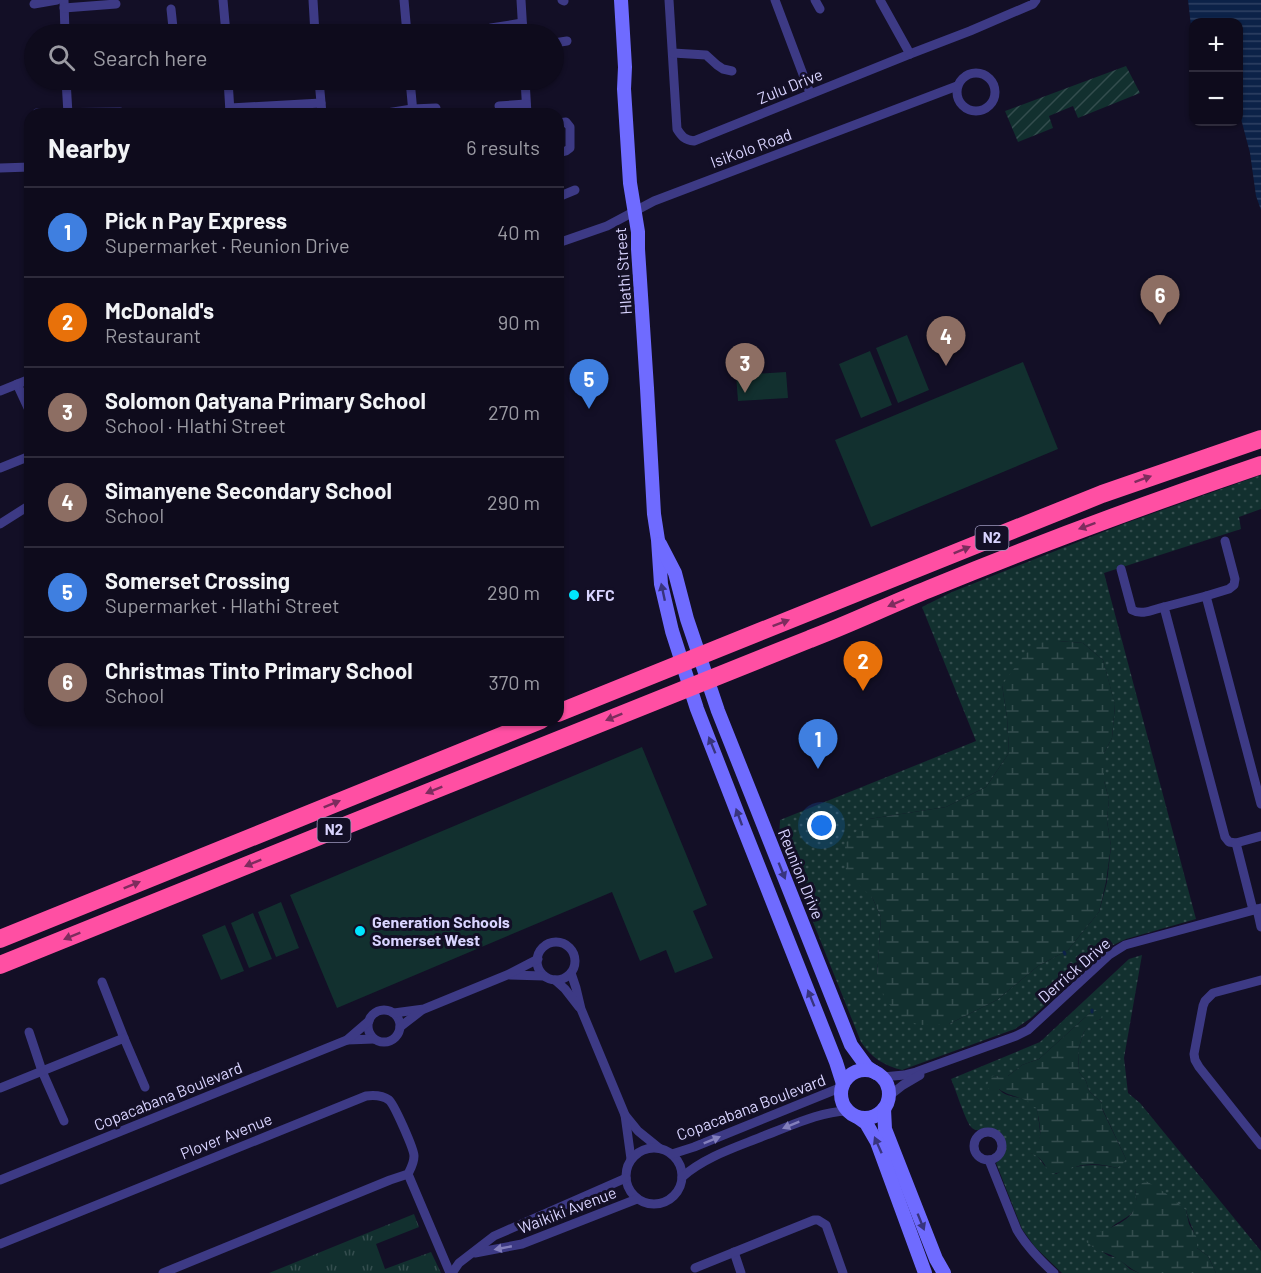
<!DOCTYPE html>
<html lang="en">
<head>
<meta charset="utf-8">
<style>
  :root { --surface:#0e0b1c; --page:#1c1929; --text:#f1f3f6; --muted:#9b9ba3; --line:#2e2b3b; --accent:#00e5ff }
  body { margin:0; font-family:Barlow,sans-serif; background:var(--page); color:var(--text) }
  .controls { position:absolute; right:18px; top:18px; display:grid; overflow:hidden; border-radius:12px; box-shadow:0 2px 4px #0004 }
  .controls button { width:54px; height:54px; display:grid; place-items:center; padding:0; border:0; border-bottom:2px solid var(--line); background:var(--surface); color:var(--text); font:30px sans-serif }
  .you { position:absolute; left:822px; top:826px; width:21px; height:21px; margin:-15px; border:4px solid #fff; border-radius:50%; background:#1a73e8; box-shadow:0 0 0 9px #1a73e833 }
  .badge { display:grid; place-items:center; width:39px; height:39px; border-radius:50%; background:var(--accent); color:#fff; font-size:20px; font-weight:700 }
  .pin { position:absolute; translate:-50% -50px; filter:drop-shadow(0 2px 3px #0008) }
  .pin::after { content:''; position:absolute; top:32px; width:21px; height:18px; background:inherit; clip-path:polygon(0 0,100% 0,50% 100%) }
  .list { margin:0; padding:0; list-style:none }
  h2 { display:flex; justify-content:space-between; align-items:center; height:78px; margin:0; padding:0 24px; font-size:26px }
  h2 small { font-size:20px; font-weight:400; color:var(--muted) }
  .list li { display:grid; grid-template-columns:39px 1fr auto; gap:18px; align-items:center; box-sizing:border-box; height:90px; padding:0 24px; border-top:2px solid var(--line) }
  .list b { display:block; font-size:22px; white-space:nowrap }
  .list p { margin:0; font-size:20px; white-space:nowrap; color:var(--muted) }
  .list em { font-size:20px; font-style:normal; color:var(--muted) }
  .icon { flex:none; width:33px; height:33px; fill:none; stroke:currentColor; stroke-width:2; stroke-linecap:round; stroke-linejoin:round }
  .map { position:relative; flex:none; width:1261px; height:1273px; overflow:hidden }
  .search { position:absolute; background:var(--surface); box-shadow:0 2px 4px #0004; left:24px; top:24px; width:540px; height:66px; display:flex; align-items:center; gap:15px; box-sizing:border-box; padding:0 21px; border-radius:33px; color:var(--muted); font-size:22px }
  .panel { position:absolute; background:var(--surface); box-shadow:0 2px 4px #0004; left:24px; top:108px; width:540px; height:618px; border-radius:18px }
  .map>svg:first-child { display:block }
</style>
</head>
<body>
<div class="map">
<svg width="1261" height="1273" viewBox="0 0 1261 1273">
  <defs>
    <pattern id="grass-dots" width="8" height="8" patternUnits="userSpaceOnUse" patternTransform="scale(1.5)"><rect width="8" height="8" fill="#12302f"/><path d="M2 2h.1M6 6h.1" fill="none" stroke="#344d4e" stroke-width="1.8" stroke-linecap="round"/></pattern>
    <pattern id="wetland-marsh" width="20" height="14" patternUnits="userSpaceOnUse" patternTransform="scale(1.5)"><rect width="20" height="14" fill="#12302f"/><path d="M1 5h8M5 5V1M11 12h8M15 12V8" fill="none" stroke="#344d4e"/></pattern>
    <pattern id="park-tufts" width="24" height="20" patternUnits="userSpaceOnUse" patternTransform="scale(1.5)"><rect width="24" height="20" fill="#12302f"/><path d="M3 7l-1-3M5 7V3M7 7l1-3M15 17l-1-3M17 17v-4M19 17l1-3" fill="none" stroke="#344d4e"/></pattern>
    <pattern id="garden-furrows" width="10" height="10" patternUnits="userSpaceOnUse" patternTransform="scale(1.5)"><rect width="10" height="10" fill="#12302f"/><path d="M-1 1l2-2M0 10L10 0M9 11l2-2" fill="none" stroke="#344d4e"/></pattern>
    <pattern id="water-rules" width="6" height="5" patternUnits="userSpaceOnUse" patternTransform="scale(1.5)"><rect width="6" height="5" fill="#0c2248"/><path d="M0 2.5h6" fill="none" stroke="#2f4163"/></pattern>
  </defs>
  <rect width="100%" height="100%" fill="#130f26"/>
  <g fill="url(#grass-dots)" fill-rule="evenodd">
    <path d="M1261,475V509L1239,517L1241,529L1104,573L1196,919L1126,939L1109,947L1031,1018L1015,1029L902,1070C884,1066 871,1057 861,1042L779,837L780,820L976,741L922,607L952,592L1126,523ZM1058,641L1083,643L1103,660L1115,705L1112,738L1104,753V781L1109,799L1107,821L1111,846L1107,882L1099,912L1068,950L1038,966L997,1000L949,1024L877,976L881,917L872,897L869,819L946,807L986,787L1009,753L1007,717L1002,685Z"/>
    <path d="M1142,955L1124,1058L1128,1093L1140,1103L1261,1251V1273H1216L1208,1256L1197,1248C1197,1234 1189,1224 1186,1210L1141,1184L1135,1190C1141,1213 1129,1215 1113,1226C1106,1231 1099,1239 1091,1245L1109,1256L1118,1258L1130,1269L1139,1273H1062L1035,1247L1022,1229L996,1163C1008,1154 1010,1135 994,1129C986,1127 977,1134 971,1127C966,1122 955,1088 951,1079L1040,1042L1129,959ZM1090,1013L1102,1019L1091,1022L1084,1032L1078,1050L1079,1072L1086,1081L1089,1091L1102,1103V1108L1126,1159L1117,1168C1096,1163 1075,1164 1056,1174C1052,1171 1047,1168 1044,1165C1040,1159 1038,1155 1031,1153C1041,1139 1041,1139 1039,1122C1038,1119 1038,1111 1037,1108C1029,1094 1008,1101 999,1089C997,1086 996,1079 995,1075L999,1077L1008,1076L1022,1065L1039,1059Z"/>
  </g>
  <g fill="url(#wetland-marsh)">
    <path d="M1058,641L1083,643L1103,660L1115,704L1112,738L1104,753V781L1109,799L1107,821L1111,846L1106,882L1099,912L1068,950L1038,966L997,1000L949,1024L919,1025L900,1017L884,998L877,976L881,917L872,897L846,874L845,843L869,819L946,807L986,787L1009,753L1007,717L1002,685L1024,655L1038,643Z"/>
    <path d="M1098,1010L1102,1015L1101,1019L1091,1023L1084,1032L1078,1050L1079,1072L1086,1081L1089,1091L1102,1103V1109L1126,1159L1123,1164L1117,1168C1105,1165 1095,1163 1083,1165C1072,1167 1060,1175 1050,1173C1044,1164 1041,1156 1030,1153V1151C1046,1137 1039,1127 1037,1108L1029,1105L1028,1101C1017,1096 1009,1096 999,1089L997,1092H990L987,1085L991,1077L995,1075L999,1077L1005,1074L1008,1076L1022,1065L1039,1059L1090,1013Z"/>
    <path d="M1146,1181L1164,1192L1186,1210L1189,1224L1197,1238V1248L1208,1256L1216,1273H1139C1123,1265 1116,1253 1096,1251L1091,1245L1086,1242L1087,1237C1110,1227 1143,1221 1135,1190L1137,1186Z"/>
  </g>
  <path fill="url(#park-tufts)" d="M414,1214L419,1227L376,1244L385,1269L431,1252L441,1273H269Z"/>
  <path fill="url(#garden-furrows)" d="M1126,66L1140,93L1078,118L1073,106L1049,116L1053,128L1018,142L1005,111Z"/>
  <g fill="#12302f">
    <path d="M907,335L929,390L898,403L876,348Z"/>
    <path d="M870,351L892,405L861,418L839,364Z"/>
    <path d="M1023,362L1058,449L871,527L835,440Z"/>
    <path d="M786,372L788,398L738,401L736,375Z"/>
    <path d="M642,747L707,905L693,911L713,958L675,973L666,950L640,961L612,892L337,1008L290,895Z"/>
    <path d="M281,902L299,948L276,957L258,912Z"/>
    <path d="M253,913L272,959L249,968L231,923Z"/>
    <path d="M225,925L244,971L221,980L202,935Z"/>
  </g>
  <path fill="url(#water-rules)" d="M1188,0H1261V210L1256,196L1250,153L1239,111L1238,22H1194L1193,43Z"/>
  <g fill="none" stroke-linecap="round" stroke-linejoin="round">
    <g stroke="#0c2248" stroke-width="3">
      <path d="M1064,952L1065,954"/>
      <path d="M1092,1010V1012"/>
    </g>
    <g stroke="#3d3a85" stroke-width="9">
      <path d="M64,0L65,34"/>
      <path d="M223,0L226,34"/>
      <path d="M313,0L315,34"/>
      <path d="M404,0L407,34"/>
      <path d="M521,0L523,34"/>
      <path d="M562,0L564,1"/>
      <path d="M669,0L677,129C682,137 685,140 694,141L910,54L970,31L1033,4L1036,0"/>
      <path d="M775,0L810,93"/>
      <path d="M815,0L820,9"/>
      <path d="M880,0L910,54"/>
      <path d="M34,4L57,0"/>
      <path d="M64,8L116,4"/>
      <path d="M171,9L173,28L176,34"/>
      <path d="M491,28L522,23"/>
      <path d="M379,32L435,29"/>
      <path d="M554,43L567,41"/>
      <path d="M673,53L706,55L717,65L723,69L732,71"/>
      <circle cx="976" cy="92" r="19"/>
      <path d="M66,80L68,114"/>
      <path d="M228,80L230,112"/>
      <path d="M319,80L322,114"/>
      <path d="M410,80L413,113"/>
      <path d="M525,80L527,114"/>
      <path d="M499,106L526,104"/>
      <path d="M230,108L321,103"/>
      <path d="M37,113L120,112"/>
      <path d="M387,113L412,109L436,108"/>
      <path d="M558,123L566,122L570,127V148L566,151L558,153"/>
      <path d="M0,168L30,167"/>
      <path d="M558,197L575,190"/>
      <path d="M558,243L607,226L654,201L957,86"/>
      <path d="M17,384L30,412"/>
      <path d="M0,391L30,379"/>
      <path d="M0,468L30,456"/>
      <path d="M0,524L30,505"/>
      <path d="M1121,569L1132,610C1142,616 1154,609 1164,607"/>
      <path d="M1206,596L1229,589L1234,585L1235,579L1225,541"/>
      <path d="M1261,804L1206,596L1164,607L1225,837L1229,842L1236,843L1261,836"/>
      <path d="M1236,843L1253,910"/>
      <path d="M1257,909L1261,927"/>
      <circle cx="556" cy="961" r="19"/>
      <path d="M571,973L576,988L581,1009L625,1115L638,1131L659,1148"/>
      <path d="M510,975L544,976"/>
      <path d="M555,980L565,989L579,1007"/>
      <path d="M1261,980L1213,993L1205,1001L1203,1006L1194,1054L1195,1060L1199,1067L1261,1145"/>
      <path d="M102,982L124,1038"/>
      <circle cx="384" cy="1026" r="16"/>
      <path d="M394,1013L424,1009L507,975L538,959"/>
      <path d="M400,1027L422,1010"/>
      <path d="M29,1032L42,1071L64,1121"/>
      <path d="M347,1040L374,1039"/>
      <path d="M883,1077L904,1075L916,1072L1016,1036L1028,1030L1109,955L1125,945L1261,908"/>
      <path d="M0,1088L124,1038L145,1087"/>
      <path d="M889,1096L903,1085L920,1075"/>
      <path d="M625,1115L631,1159"/>
      <circle cx="988" cy="1146" r="14"/>
      <circle cx="654" cy="1176" r="28"/>
      <path d="M672,1154L694,1147L842,1087"/>
      <path d="M989,1160L1017,1230C1027,1247 1040,1260 1054,1273"/>
      <path d="M408,1174L450,1273"/>
      <path d="M682,1177C706,1156 737,1147 766,1135C793,1125 819,1112 847,1111"/>
      <path d="M0,1180L347,1040L369,1021"/>
      <path d="M0,1244L366,1096C374,1095 382,1095 389,1100C394,1104 414,1149 414,1156C414,1163 411,1168 408,1174L390,1180L163,1273"/>
      <path d="M734,1252L741,1273"/>
      <path d="M475,1253L522,1244L637,1199"/>
      <path d="M695,1268L814,1220H818L826,1225L843,1273"/>
      <path d="M452,1273L459,1263L494,1236L626,1178"/>
    </g>
    <g stroke="#6f6bff" stroke-width="14">
      <path d="M621,0L625,67L624,89L630,183L638,232V249L647,388L654,514L658,540L661,584L672,631L697,709L741,822L836,1062L843,1084"/>
      <path d="M660,544L675,573L687,619L718,711L851,1045L867,1067L876,1073"/>
      <circle cx="865" cy="1094" r="24"/>
      <path d="M884,1109L885,1129L936,1259L944,1273"/>
      <path d="M859,1118L866,1123L877,1142L925,1273"/>
    </g>
    <g stroke="#ff4fa3" stroke-width="18">
      <path d="M558,713L1102,494L1261,439"/>
      <path d="M0,939L541,720"/>
      <path d="M0,965C270,856 539,747 810,639C850,624 889,605 929,589C1038,544 1149,503 1261,465"/>
    </g>
  </g>
  <defs><path id="oneway-solid" d="M-6-.8H1V-3.2L6.5 0L1 3.2V.8H-6Z" transform="scale(1.5)"/></defs>
  <g fill="#7d2c5e">
    <use href="#oneway-solid" transform="translate(1143 479) rotate(-20)"/>
    <use href="#oneway-solid" transform="translate(1087 526) rotate(160)"/>
    <use href="#oneway-solid" transform="translate(962 550) rotate(-22)"/>
    <use href="#oneway-solid" transform="translate(896 603) rotate(157)"/>
    <use href="#oneway-solid" transform="translate(781 623) rotate(-21)"/>
    <use href="#oneway-solid" transform="translate(614 717) rotate(158)"/>
    <use href="#oneway-solid" transform="translate(434 790) rotate(158)"/>
    <use href="#oneway-solid" transform="translate(332 804) rotate(-22)"/>
    <use href="#oneway-solid" transform="translate(253 863) rotate(158)"/>
    <use href="#oneway-solid" transform="translate(132 885) rotate(-22)"/>
    <use href="#oneway-solid" transform="translate(72 936) rotate(158)"/>
  </g>
  <g fill="#38347d">
    <use href="#oneway-solid" transform="translate(663 592) rotate(-102)"/>
    <use href="#oneway-solid" transform="translate(712 745) rotate(-112)"/>
    <use href="#oneway-solid" transform="translate(739 817) rotate(-110)"/>
    <use href="#oneway-solid" transform="translate(782 871) rotate(68)"/>
    <use href="#oneway-solid" transform="translate(811 998) rotate(-112)"/>
    <use href="#oneway-solid" transform="translate(878 1145) rotate(-114)"/>
    <use href="#oneway-solid" transform="translate(921 1222) rotate(68)"/>
  </g>
  <g fill="#837fbc">
    <use href="#oneway-solid" transform="translate(791 1125) rotate(158)"/>
    <use href="#oneway-solid" transform="translate(712 1140) rotate(-22)"/>
    <use href="#oneway-solid" transform="translate(503 1248) rotate(169)"/>
  </g>
  <g fill="#00e5ff" stroke="#130f26" stroke-width="2">
    <circle cx="574" cy="595" r="6"/>
    <circle cx="360" cy="931" r="6"/>
  </g>
  <g text-anchor="middle" stroke-width="6" stroke-linejoin="round" paint-order="stroke">
    <g fill="#130f26" stroke="#9e99be" stroke-width="1.5">
      <rect x="975.5" y="526" width="33" height="24" rx="4.5"/>
      <rect x="317.5" y="818" width="33" height="24" rx="4.5"/>
    </g>
    <g font-size="15" font-weight="bold" fill="#d9d4ff">
      <text x="992" y="543">N2</text>
      <text x="334" y="835">N2</text>
    </g>
    <g font-size="16" fill="#d9d4ff" stroke="#130f26">
      <text transform="translate(790 86) rotate(-22)" y="6">Zulu Drive</text>
      <text transform="translate(751 148) rotate(-20)" y="6">IsiKolo Road</text>
      <text transform="translate(623 271) rotate(-94)" y="6">Hlathi Street</text>
      <text transform="translate(801 874) rotate(68)" y="6">Reunion Drive</text>
      <text transform="translate(1074 970) rotate(-41)" y="6">Derrick Drive</text>
      <text transform="translate(168 1096) rotate(-22)" y="6">Copacabana Boulevard</text>
      <text transform="translate(751 1107) rotate(-21)" y="6">Copacabana Boulevard</text>
      <text transform="translate(226 1136) rotate(-22)" y="6">Plover Avenue</text>
      <text transform="translate(567 1210) rotate(-21)" y="6">Waikiki Avenue</text>
    </g>
    <g font-size="16" font-weight="bold" fill="#d9d4ff" stroke="#130f26" text-anchor="start">
      <text x="586" y="601">KFC</text>
      <text x="372" y="928">Generation Schools<tspan x="372" dy="18">Somerset West</tspan></text>
    </g>
  </g>
</svg>
<div class="controls">
<button>+</button>
<button>−</button>
</div>
<div class="you"></div>
<div class="pin badge" style="left:818px;top:769px;background:#3f7fe0">1</div>
<div class="pin badge" style="left:863px;top:691px;background:#e8710a">2</div>
<div class="pin badge" style="left:745px;top:393px;background:#8d6e63">3</div>
<div class="pin badge" style="left:946px;top:366px;background:#8d6e63">4</div>
<div class="pin badge" style="left:589px;top:409px;background:#3f7fe0">5</div>
<div class="pin badge" style="left:1160px;top:325px;background:#8d6e63">6</div>
<div class="search"><svg class="icon" aria-label="search" viewBox="0 0 24 24"><circle cx="10" cy="10" r="6"/><path d="M15 15l6 6"/></svg>Search here</div>
<section class="panel">
<h2>Nearby<small>6 results</small></h2>
<ul class="list">
<li><span class="badge" style="background:#3f7fe0">1</span><div><b>Pick n Pay Express</b><p>Supermarket · Reunion Drive</p></div><em>40 m</em></li>
<li><span class="badge" style="background:#e8710a">2</span><div><b>McDonald's</b><p>Restaurant</p></div><em>90 m</em></li>
<li><span class="badge" style="background:#8d6e63">3</span><div><b>Solomon Qatyana Primary School</b><p>School · Hlathi Street</p></div><em>270 m</em></li>
<li><span class="badge" style="background:#8d6e63">4</span><div><b>Simanyene Secondary School</b><p>School</p></div><em>290 m</em></li>
<li><span class="badge" style="background:#3f7fe0">5</span><div><b>Somerset Crossing</b><p>Supermarket · Hlathi Street</p></div><em>290 m</em></li>
<li><span class="badge" style="background:#8d6e63">6</span><div><b>Christmas Tinto Primary School</b><p>School</p></div><em>370 m</em></li>
</ul>
</section>
</div>
</body>
</html>
